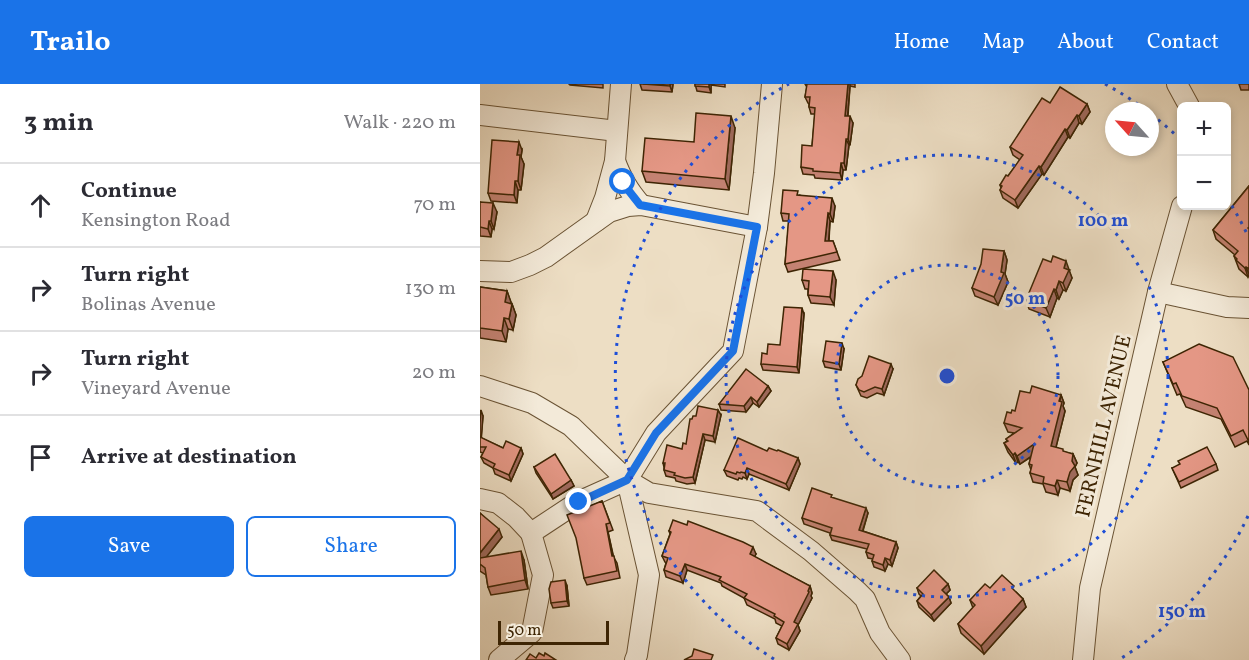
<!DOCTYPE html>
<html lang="en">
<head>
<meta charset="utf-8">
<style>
  :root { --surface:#fff; --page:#f7f7f7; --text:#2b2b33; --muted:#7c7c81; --line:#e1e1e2; --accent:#1a73e8 }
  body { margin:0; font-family:Vollkorn,serif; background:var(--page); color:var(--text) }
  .controls { position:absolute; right:18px; top:18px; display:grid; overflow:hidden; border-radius:9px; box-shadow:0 3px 9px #0003 }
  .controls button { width:54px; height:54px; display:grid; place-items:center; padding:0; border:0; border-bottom:2px solid var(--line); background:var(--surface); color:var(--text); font:30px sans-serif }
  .compass { position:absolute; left:625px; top:18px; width:54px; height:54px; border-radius:50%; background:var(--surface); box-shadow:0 3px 9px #0003; rotate:297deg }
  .scale { position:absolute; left:18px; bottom:15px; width:111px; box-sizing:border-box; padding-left:6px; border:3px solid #3e2504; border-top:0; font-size:16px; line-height:21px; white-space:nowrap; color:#3e2504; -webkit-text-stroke:4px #f3ead9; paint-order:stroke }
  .stop { position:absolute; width:18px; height:18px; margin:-14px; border:4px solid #1a73e8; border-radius:50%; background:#fff }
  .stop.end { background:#1a73e8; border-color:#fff; box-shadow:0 2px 6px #0008 }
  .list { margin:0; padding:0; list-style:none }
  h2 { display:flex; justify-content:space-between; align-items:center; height:78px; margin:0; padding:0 24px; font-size:26px }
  h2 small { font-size:20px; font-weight:400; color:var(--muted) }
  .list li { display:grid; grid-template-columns:39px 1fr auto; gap:18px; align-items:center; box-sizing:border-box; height:84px; padding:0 24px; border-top:2px solid var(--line) }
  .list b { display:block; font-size:22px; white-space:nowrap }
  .list p { margin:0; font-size:20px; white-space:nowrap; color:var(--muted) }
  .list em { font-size:20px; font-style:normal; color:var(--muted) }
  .actions { display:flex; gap:12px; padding:18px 24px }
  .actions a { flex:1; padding:14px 0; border:2px solid var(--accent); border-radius:9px; text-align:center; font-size:21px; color:var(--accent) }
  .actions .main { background:var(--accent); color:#fff }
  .icon { flex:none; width:33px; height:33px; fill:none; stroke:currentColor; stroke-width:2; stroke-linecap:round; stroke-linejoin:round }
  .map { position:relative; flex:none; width:769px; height:576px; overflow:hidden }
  header { display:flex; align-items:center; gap:36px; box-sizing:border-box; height:84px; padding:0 30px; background:var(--accent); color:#fff }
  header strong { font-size:28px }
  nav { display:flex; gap:33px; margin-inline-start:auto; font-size:21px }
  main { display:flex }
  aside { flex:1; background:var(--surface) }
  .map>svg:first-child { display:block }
</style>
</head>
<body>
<header>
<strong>Trailo</strong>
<nav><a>Home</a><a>Map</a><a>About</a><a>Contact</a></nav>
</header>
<main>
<aside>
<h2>3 min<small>Walk · 220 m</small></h2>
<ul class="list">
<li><svg class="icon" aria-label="ahead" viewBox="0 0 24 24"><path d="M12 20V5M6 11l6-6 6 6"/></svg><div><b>Continue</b><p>Kensington Road</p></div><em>70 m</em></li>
<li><svg class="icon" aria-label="right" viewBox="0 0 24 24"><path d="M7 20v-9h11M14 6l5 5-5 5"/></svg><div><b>Turn right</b><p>Bolinas Avenue</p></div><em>130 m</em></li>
<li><svg class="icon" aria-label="right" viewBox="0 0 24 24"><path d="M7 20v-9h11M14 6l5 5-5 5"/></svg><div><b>Turn right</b><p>Vineyard Avenue</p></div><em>20 m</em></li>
<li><svg class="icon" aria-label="arrive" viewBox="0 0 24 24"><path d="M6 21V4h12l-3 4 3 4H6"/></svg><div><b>Arrive at destination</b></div></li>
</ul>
<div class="actions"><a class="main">Save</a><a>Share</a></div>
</aside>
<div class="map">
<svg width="769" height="576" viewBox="0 0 769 576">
  <rect width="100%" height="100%" fill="#eddec4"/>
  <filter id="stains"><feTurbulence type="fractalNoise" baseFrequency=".00333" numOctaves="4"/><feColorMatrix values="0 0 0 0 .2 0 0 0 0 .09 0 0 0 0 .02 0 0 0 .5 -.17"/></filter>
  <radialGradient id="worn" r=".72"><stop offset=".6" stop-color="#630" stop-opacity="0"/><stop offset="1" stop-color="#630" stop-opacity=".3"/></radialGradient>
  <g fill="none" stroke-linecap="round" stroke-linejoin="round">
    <g stroke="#6a5334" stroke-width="22">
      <g id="minor">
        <path d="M697,0L709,22"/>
        <path d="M0,31L137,47"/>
        <path d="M135,77C142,95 148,106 161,121"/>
        <path d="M116,137L125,114L135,77L141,0"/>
        <path d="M0,187L31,188L50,181L66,173L129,128L148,122L161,121L277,143"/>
        <path d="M678,208L747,223L769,224"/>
        <path d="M0,302L52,319L91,342L147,396L169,409L277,427L331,467L377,507L385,515L400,549L420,576"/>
        <path d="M0,415L18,419L36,433L51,449"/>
        <path d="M19,576L52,548L63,491L51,449L98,418L147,396"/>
        <path d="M155,576L157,571L169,491L147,396L176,349L253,267L277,143L284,89L292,0"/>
        <path d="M603,576L610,504L678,208L702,122"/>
      </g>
    </g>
    <use href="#minor" stroke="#f3ead9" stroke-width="20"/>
  </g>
  <g fill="#c48272" stroke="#3e2504" stroke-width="1.5">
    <path d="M89,0H123V4L90,1Z"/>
    <path d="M160,0H193L192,8L162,6Z"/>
    <path d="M215,0H245V3L231,1V9L217,7Z"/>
    <path d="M325,0H375V3L370,2L368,32L373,39L370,61H369L366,86H363L362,96L335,94L334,91L323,90L321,83L332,62L335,30H331L329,23V20L328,19L325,13L327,3Z"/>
    <path d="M759,0H769V6H761Z"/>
    <path d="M607,20L610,28L602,40L599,39L590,54L588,53L564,91L562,90L538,124L523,114L520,106L521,104L520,101L528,92L540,76L533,71L530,63Z"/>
    <path d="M255,44L249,106L166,98L162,87L214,58Z"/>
    <path d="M42,66L41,73L44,80L41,106H38L37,119L11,117L8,109Z"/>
    <path d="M769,102V192L768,193L759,185L754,172L755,171L736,155L733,146Z"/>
    <path d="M319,111L355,122L353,138L350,137L349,157H353L360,176L308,188L305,180L309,137H303L301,129Z"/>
    <path d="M0,118L17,128L14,145H12L11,153L0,152Z"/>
    <path d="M524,167L527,176L525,190L528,198L518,221L495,212L492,204Z"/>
    <path d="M571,178L590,186L589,187L592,194L586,207L583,206L579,215L577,214L570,233L549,225L546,216Z"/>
    <path d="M322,196H356L354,221L331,219L328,211V205H325Z"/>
    <path d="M0,203L27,207L31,219L32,220L36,231L33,246L28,245L26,258L0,254Z"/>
    <path d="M324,230L319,289L283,286L281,280L287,270L300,261Z"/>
    <path d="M364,265L361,286L345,283L343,277Z"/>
    <path d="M683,278L769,306V361L767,357L755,363L741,335L706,323L700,310L697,311Z"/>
    <path d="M413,285L404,311L397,309L387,314L381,312L376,301Z"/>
    <path d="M288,302L291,307L279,323L273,319L266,328L241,326L239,320Z"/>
    <path d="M550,309L581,311L584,319L583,322L585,327L576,363L584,368L593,370L597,379L595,383L598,391L593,396L590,407L580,404L578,411L566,408L563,400L553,398L550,389L551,386L549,380L551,373L540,380L538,378L536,379L528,368L524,359L527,357L526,355L534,349L528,348L524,339L531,329L535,327Z"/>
    <path d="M0,326L3,332L1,354L23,364H41L43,370L31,397L15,390L13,384L4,379L1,373L3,369L0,368Z"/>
    <path d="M241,331L235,358L225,356L215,399L207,400L196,397L195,394L186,392L184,386V383L183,379L202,365L206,360Z"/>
    <path d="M287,367H297L318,374L320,380L309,406L269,390L267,395L263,393L262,395L259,394L258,396L247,392L244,386Z"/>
    <path d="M736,380L738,386L701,404L692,384Z"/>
    <path d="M54,383L91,396L94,402L73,415L56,389Z"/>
    <path d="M353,414L388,429L383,447L416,458L418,464L412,482L408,480L405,487L394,483L392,477L393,475L388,474L386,468L387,465L352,456L350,451V449L324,440L322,434Z"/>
    <path d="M122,417L133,446L128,448L133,472L137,479L140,494L107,501L104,494L107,424Z"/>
    <path d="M0,429L22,453L6,473L44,476L48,505L11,511L8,503L6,491L0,487Z"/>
    <path d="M189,447L276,470L274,473L330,502L332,509L331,512L332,514L318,541L320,547L309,566L298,560L296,554L302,542L296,539L295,535L267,521L264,514L242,502L241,499L207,486L203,499L186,493L184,486L186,479L185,478L182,472L190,450Z"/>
    <path d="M468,500L470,506L466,510L469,513L471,519L454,537L439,523L437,517L441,512L439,510L437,504Z"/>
    <path d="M87,502L89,522L73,524L71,519Z"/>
    <path d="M510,504L536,508L543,515L546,523L504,570L481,549L478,540L493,524L490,516Z"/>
  </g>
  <g fill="#a06a5d" stroke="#3e2504" stroke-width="1.5">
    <path d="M190,0H193L192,8L190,2Z"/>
    <path d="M229,0H231V9L229,3Z"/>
    <path d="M368,0H370V2L367,38L365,32Z"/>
    <path d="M607,20L610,28L602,40L599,32Z"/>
    <path d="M597,31L599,39L590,54L587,46Z"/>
    <path d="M251,32L255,44L249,106L245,95Z"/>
    <path d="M370,32L373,39L370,61L368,55Z"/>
    <path d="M585,45L588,53L564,91L561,83Z"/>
    <path d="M366,55L369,61L366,86L364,79Z"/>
    <path d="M39,58L42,66L41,73L44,80L41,106L38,97L37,71Z"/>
    <path d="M361,79L363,86L362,96L360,89Z"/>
    <path d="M559,82L562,90L538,124L535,116Z"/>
    <path d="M35,97L38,106L37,119L34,111Z"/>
    <path d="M352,114L355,122L353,138L350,130Z"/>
    <path d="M13,119L17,128L14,145L11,137Z"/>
    <path d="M348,129L350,137L348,165L345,157Z"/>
    <path d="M9,137L12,145L11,153L8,145Z"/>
    <path d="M524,167L527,176L525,190L528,198L518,221L514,213L521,188Z"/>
    <path d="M586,177L592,194L586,207L583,199L584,184Z"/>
    <path d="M766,183L769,190L768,193L765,184Z"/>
    <path d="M353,187L356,196L354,221L350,213Z"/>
    <path d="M579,197L583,206L579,215L576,206Z"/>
    <path d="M574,205L577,214L570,233L566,224Z"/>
    <path d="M27,207L31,218L29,229L25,218Z"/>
    <path d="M32,220L36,231L33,246L29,235Z"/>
    <path d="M322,224L324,230L319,289L317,283Z"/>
    <path d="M24,234L28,245L26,258L22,247Z"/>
    <path d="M362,259L364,265L361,286L359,280Z"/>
    <path d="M411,280L413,285L404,311L402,305Z"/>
    <path d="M288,302L291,307L279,323L277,318Z"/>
    <path d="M581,311L584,319L583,322L585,327L574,371L571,362Z"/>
    <path d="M271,313L273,319L266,328L264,322Z"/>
    <path d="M1,326L3,332L1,359L0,356V339Z"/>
    <path d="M238,326L241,331L235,358L233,352Z"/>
    <path d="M223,350L225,356L215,399L213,393Z"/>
    <path d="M554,360L557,368L540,380L537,372Z"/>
    <path d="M41,364L43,370L31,397L29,391Z"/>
    <path d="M535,369L538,378L536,379L533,371Z"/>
    <path d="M593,370L597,379L595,383L598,391L593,396L590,407L587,398Z"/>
    <path d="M318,374L320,380L309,406L306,400Z"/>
    <path d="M267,384L269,390L267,395L265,389Z"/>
    <path d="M91,396L94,402L73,415L71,410Z"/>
    <path d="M577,396L580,404L578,411L575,402Z"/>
    <path d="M386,424L388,429L381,452L379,446Z"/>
    <path d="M126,440L128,448L135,479L132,472Z"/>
    <path d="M19,445L22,453L0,481V469Z"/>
    <path d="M416,458L418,464L412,482L410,476Z"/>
    <path d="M273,463L276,470L272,477L270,470Z"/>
    <path d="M41,467L44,476L48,505L45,496Z"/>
    <path d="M405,474L408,480L405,487L403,481Z"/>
    <path d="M205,480L207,486L203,499L200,492Z"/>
    <path d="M85,496L87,502L89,522L87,517Z"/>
    <path d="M468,500L470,506L464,512L462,506Z"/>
    <path d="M330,502L332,509L331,512L332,514L318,541L320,547L309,566L307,560L314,538Z"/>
    <path d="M469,513L471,519L454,537L451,531Z"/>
    <path d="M543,515L546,523L504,570L501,562Z"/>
  </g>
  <g fill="#e49785" stroke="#3e2504" stroke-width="1.5">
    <path d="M163,0H190V2Z"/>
    <path d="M215,0H229V3L215,2Z"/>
    <path d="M327,0H368L365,32H370L368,55H366L364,79H361L360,89L333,87V85L321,83L322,61L332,62L335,24L329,23L330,13H325Z"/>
    <path d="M580,3L607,20L599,32L597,31L587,46L585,45L561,83L559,82L535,116L520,106L522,102L520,101L526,91L528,92L543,71L530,63L562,14L570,19Z"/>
    <path d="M216,29L251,32L245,95L162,87L165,54L214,58Z"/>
    <path d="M12,56L39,58L37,71H40L38,97H35L34,111L8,109Z"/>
    <path d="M769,102V143L768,144L769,145V185L766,183L765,184L756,176L757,175L754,172L758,167L733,146Z"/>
    <path d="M303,106L318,107L317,111L352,114L350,130L348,129L345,157H353L357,168L305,180L309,130L301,129Z"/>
    <path d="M0,118L13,119L11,137H9L8,145L0,143Z"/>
    <path d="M503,165L524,167L521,188L524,189L514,213L492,204L501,180Z"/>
    <path d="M573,172L586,177L584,184L589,186L583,199L579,197L576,206L574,205L566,224L546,216L563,175L571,178Z"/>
    <path d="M323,185L353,187L350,213L328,211L329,197L322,196Z"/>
    <path d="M0,203L27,207L25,218L32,220L29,235L24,234L22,247L0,244Z"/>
    <path d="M304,223L322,224L317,283L281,280L282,269L287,270L288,260L300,261Z"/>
    <path d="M346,257L362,259L359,280L343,277Z"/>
    <path d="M719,260L753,273L769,306V358L763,346L751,352L737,324L702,312L696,299L693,300L683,278Z"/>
    <path d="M389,272L411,280L402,305L395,303L384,308L379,306L376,301L378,295L382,292Z"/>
    <path d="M266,285L288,302L277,318L271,313L264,322L239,320Z"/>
    <path d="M552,302L581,311L579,317L582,318L571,362L583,365V367L593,370L592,377L595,382L590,388L587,398L577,396L575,402L563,399L564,393L550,389L552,381L549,380L554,360L537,372L535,369L533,371L524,359L528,357L526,355L542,344L524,339L527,328L531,329L532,326L535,327L540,307L550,309Z"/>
    <path d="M218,322L238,326L233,352L223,350L213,393L205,394L194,391L195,389L184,386L185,379H183L187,361L202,365L203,359L206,360L210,335H212L213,332H216Z"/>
    <path d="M0,353L23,364L26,357L41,364L29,391L13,384L15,380L1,373L6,363H0Z"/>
    <path d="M258,354L287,367L289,364L297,367L298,366L318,374L306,400L267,384L265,389L261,388L260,389L257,388L256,390L244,386Z"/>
    <path d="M727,363L736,380L699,398L692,384L700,380L698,377Z"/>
    <path d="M75,370L91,396L71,410L54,383Z"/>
    <path d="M332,404L352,411L351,413L386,424L379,446L416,458L410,476L405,474L403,481L392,477L394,471L386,468L389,460L350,451L352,444L322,434Z"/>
    <path d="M122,417L130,439L126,440L132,472H134L137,487L104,494L96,454L87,431Z"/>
    <path d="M0,429L19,445L0,469Z"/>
    <path d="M193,436L207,441L208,437L263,458L273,463L270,470L330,502L328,507L329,508L314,538L318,540L307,560L296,554L304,538L294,532L295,530L264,514L267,510L239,496L241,493L205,480L200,492L184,486L188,474L182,472L191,448L189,447Z"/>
    <path d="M41,467L45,496L8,503L5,484L0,480V474Z"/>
    <path d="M454,486L468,500L462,506L469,513L451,531L437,517L443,510L437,504Z"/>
    <path d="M522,491L534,502L532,504L543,515L501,562L478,540L495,521L490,516L505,500L510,504Z"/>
    <path d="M85,496L87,517L71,519L69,505L71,498Z"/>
    <path d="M214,565L233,571L231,576H204L212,572Z"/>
    <path d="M59,569L64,572L65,569L76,576H46L50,570L56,574Z"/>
  </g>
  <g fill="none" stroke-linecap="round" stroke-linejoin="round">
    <path stroke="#1a73e8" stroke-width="8" d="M99,418L147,396L176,349L253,267L277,143L160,121L149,107L143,98"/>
  </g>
  <g fill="none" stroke="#1d4ed8" stroke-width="3" stroke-dasharray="3 6">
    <circle cx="467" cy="292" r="111"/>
    <circle cx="467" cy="292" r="221"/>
    <path d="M768 432A332 332 0 0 1 640 575M294 575A332 332 0 0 1 309 0M625 0A332 332 0 0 1 667 27M671 30A332 332 0 0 1 700 55M747 114A332 332 0 0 1 768 152"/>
  </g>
  <g text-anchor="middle" stroke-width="6" stroke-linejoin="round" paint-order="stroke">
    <g font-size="21" fill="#3e2504" stroke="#f3ead9">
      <text transform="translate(623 342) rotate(-77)" y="7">FERNHILL AVENUE</text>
    </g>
  </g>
  <circle cx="467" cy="292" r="9" fill="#1d4ed8" stroke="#f3ead9" stroke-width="3"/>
  <g font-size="18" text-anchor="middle" font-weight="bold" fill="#1d4ed8" stroke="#f3ead9" stroke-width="6" stroke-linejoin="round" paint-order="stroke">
    <text x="623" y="142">100 m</text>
    <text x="545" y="220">50 m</text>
    <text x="702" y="533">150 m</text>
  </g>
  <rect width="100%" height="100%" filter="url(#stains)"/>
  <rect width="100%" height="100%" fill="url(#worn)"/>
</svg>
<div class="controls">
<button>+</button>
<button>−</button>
</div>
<svg class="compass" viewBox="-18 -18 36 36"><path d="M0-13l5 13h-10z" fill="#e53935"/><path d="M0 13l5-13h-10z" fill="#7c7c81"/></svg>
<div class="scale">50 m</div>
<div class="stop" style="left:143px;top:98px"></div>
<div class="stop end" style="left:99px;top:418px"></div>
</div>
</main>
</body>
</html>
